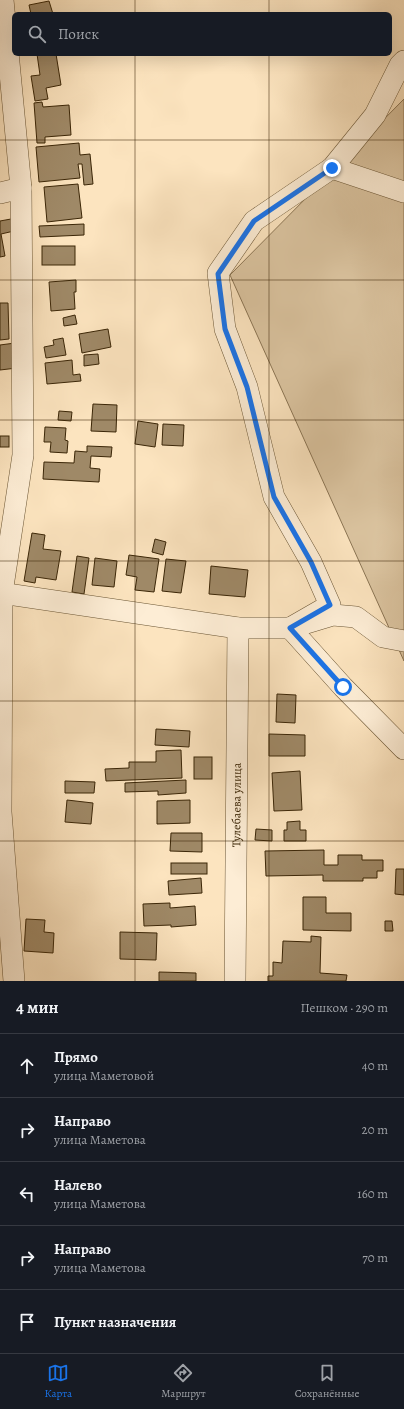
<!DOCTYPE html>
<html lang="ru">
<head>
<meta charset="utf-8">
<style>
  :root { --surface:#171b24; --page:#20242c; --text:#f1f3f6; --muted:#9ea1a6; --line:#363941; --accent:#1a73e8 }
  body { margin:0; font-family:Alegreya,serif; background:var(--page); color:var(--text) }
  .stop { position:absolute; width:12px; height:12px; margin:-9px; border:3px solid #1a73e8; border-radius:50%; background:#fff }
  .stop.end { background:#1a73e8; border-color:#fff; box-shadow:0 1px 4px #0008 }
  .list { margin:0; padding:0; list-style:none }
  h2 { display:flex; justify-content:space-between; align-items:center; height:52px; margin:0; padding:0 16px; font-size:17px }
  h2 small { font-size:13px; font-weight:400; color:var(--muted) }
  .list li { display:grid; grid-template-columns:26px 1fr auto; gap:12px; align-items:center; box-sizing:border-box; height:64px; padding:0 16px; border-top:1px solid var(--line) }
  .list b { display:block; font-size:15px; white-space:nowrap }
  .list p { margin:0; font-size:13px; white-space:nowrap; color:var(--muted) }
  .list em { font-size:13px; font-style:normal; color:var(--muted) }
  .icon { flex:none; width:22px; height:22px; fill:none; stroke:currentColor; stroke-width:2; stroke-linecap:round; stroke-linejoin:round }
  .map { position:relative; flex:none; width:404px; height:981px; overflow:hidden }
  .search { position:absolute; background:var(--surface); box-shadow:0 4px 16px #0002; left:12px; right:12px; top:12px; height:44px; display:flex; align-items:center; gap:10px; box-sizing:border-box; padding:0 14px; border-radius:6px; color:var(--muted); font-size:15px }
  .sheet { height:372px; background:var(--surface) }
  nav { display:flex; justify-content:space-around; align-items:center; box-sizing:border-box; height:56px; border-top:1px solid var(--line); background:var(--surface); font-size:11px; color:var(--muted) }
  nav a { display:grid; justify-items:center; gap:2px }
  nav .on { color:var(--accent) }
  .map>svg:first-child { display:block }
</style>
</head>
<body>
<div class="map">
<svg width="404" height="981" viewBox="0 0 404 981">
  <rect width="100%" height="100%" fill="#fce4bf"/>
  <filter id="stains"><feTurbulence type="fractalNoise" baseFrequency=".005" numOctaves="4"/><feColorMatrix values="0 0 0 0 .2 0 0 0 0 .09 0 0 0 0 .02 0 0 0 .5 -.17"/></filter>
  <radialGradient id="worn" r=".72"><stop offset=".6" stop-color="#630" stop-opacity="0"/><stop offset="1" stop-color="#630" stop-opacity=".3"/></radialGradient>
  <path fill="#dbc4a0" stroke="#8b7554" d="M404,99V661L230,275Z"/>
  <g fill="#9f8967" stroke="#3b2607">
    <path d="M49,1L53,14H31L29,5Z"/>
    <path d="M37,54H56L61,85L46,88L48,99L35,101L31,76L40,75Z"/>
    <path d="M42,102L43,107L69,105L71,135L45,137V143H37L34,103Z"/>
    <path d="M79,143L80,155L90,154L93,184L84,185L82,164H78L80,178L39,182L36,147Z"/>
    <path d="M78,184L82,218L47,222L44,187Z"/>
    <path d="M11,219L14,231L1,234L5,256L0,257V221Z"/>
    <path d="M84,224V235L40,237L39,226Z"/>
    <rect x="42" y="246" width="33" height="19"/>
    <path d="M76,280V292H74L75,309L51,311L49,282Z"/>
    <path d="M0,303H8L9,339L0,340Z"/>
    <path d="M75,315L77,324L64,326L63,318Z"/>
    <path d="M108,329L111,347L82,353L79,334Z"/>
    <path d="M63,338L66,355L46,358L44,347L54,345L53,340Z"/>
    <path d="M15,343L17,368L0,370V345Z"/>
    <path d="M98,354L99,364L84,366V355Z"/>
    <path d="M72,360L73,375L80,374L81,381L47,384L45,363Z"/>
    <path d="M93,404L117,405L116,432L91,431Z"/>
    <path d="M59,411L72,412L71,421L58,420Z"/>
    <path d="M138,421L158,424L155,447L135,444Z"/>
    <path d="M163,424L184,425L183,446L162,445Z"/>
    <path d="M45,427L66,428L65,440L68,441L67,453L50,452L51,442H44Z"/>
    <rect x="0" y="436" width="9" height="11"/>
    <path d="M87,446L112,447L111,457L91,456L90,468L100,469L99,482L43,479L44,462L74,463L75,451L87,452Z"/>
    <path d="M32,533L45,535L43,549L61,551L56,580L36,577L35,583L24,581Z"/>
    <path d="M155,539L166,542L163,555L152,552Z"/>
    <path d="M129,555L159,559L154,592L135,590L137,577L126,575Z"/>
    <path d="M77,556L89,558L84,594L72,592Z"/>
    <path d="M95,558L117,561L114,587L92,585Z"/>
    <path d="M166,559L186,561L181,593L162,591Z"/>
    <path d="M211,566L248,570L245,597L209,594Z"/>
    <path d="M277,694L296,695L295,723L276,722Z"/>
    <path d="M156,729L190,731L189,747L155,745Z"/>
    <path d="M269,734L305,735V756H269Z"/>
    <path d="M181,750L182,778L106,781L105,769L129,768V762H156V751Z"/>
    <rect x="194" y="757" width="18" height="22"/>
    <path d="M300,771L302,810L274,811L272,773Z"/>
    <path d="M186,780V793L158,795V791L125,792V783Z"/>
    <path d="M65,781L95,782L94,793H65Z"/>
    <path d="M67,800L93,803L91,824L65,822Z"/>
    <path d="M190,800V823L157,824V801Z"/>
    <path d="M300,821V830H306V841H284V830H287V822Z"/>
    <path d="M256,829L272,830V841L255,840Z"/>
    <path d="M171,833H202V852L170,851Z"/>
    <path d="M324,850V865H338V855H362V860H383V871H377V878H363V881H323V875L266,876L265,851Z"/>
    <rect x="171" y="863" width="36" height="11"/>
    <path d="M396,869H404V895L395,894Z"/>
    <path d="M201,878L202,893L169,895L168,881Z"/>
    <path d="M303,897H326V913H351V931L303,930Z"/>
    <path d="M170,903V908L195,906L196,925L171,927V925L144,926L143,904Z"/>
    <path d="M26,919L45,920L44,932L54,933L53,953L24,951Z"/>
    <path d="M385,921H392L393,931H385Z"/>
    <path d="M120,932L157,933L156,960L120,959Z"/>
    <path d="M311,936L321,937L320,973L347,975L346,981H268V976H273V962L282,963L283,941L311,942Z"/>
    <path d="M159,972L196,973V981H159Z"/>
  </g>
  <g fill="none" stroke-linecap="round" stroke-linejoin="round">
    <g stroke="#6b5635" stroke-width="22">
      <g id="minor">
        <path d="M3,0L21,188L23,455L2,593L1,812L14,981"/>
        <path d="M332,168L404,192"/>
        <path d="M0,193L21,188"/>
        <path d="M0,593L238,628H290L333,615L356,617L383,637L404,641"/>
        <path d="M290,628L330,605L311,562L274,497L247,387L225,329L218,273L254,221L332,168L375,115L400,65L404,61"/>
        <path d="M290,628L343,687L404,749"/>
        <path id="s1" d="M235,981L238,628"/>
      </g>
    </g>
    <use href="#minor" stroke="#fdedd5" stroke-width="21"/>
  </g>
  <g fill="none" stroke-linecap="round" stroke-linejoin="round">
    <path stroke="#1a73e8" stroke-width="5" d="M332,168L254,221L218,274L225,329L247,387L274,497L311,562L330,605L290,628L343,687"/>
  </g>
  <path fill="none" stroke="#3b2607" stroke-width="1" stroke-opacity="0.55" d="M135,0V14M269,0V14M135,54V981M269,54V981M0,140H404M0,280H404M0,420H404M0,561H404M0,701H404M0,841H404"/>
  <g text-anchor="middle" stroke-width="3" stroke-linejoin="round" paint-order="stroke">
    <g font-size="12" fill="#3b2607" stroke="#fdedd5">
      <text dy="4" stroke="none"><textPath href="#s1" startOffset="176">Тулебаева улица</textPath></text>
    </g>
  </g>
  <rect width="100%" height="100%" filter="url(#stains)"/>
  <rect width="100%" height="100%" fill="url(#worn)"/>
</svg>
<div class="stop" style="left:343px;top:687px"></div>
<div class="stop end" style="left:332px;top:168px"></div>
<div class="search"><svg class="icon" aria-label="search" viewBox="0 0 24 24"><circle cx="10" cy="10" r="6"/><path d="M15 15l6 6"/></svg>Поиск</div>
</div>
<section class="sheet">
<h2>4 мин<small>Пешком · 290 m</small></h2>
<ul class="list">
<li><svg class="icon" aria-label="ahead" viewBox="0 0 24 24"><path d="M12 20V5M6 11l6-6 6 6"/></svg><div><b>Прямо</b><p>улица Маметовой</p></div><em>40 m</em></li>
<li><svg class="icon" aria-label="right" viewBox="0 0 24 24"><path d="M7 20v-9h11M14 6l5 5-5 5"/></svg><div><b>Направо</b><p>улица Маметова</p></div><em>20 m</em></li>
<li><svg class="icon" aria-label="left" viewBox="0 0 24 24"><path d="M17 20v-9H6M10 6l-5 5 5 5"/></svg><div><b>Налево</b><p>улица Маметова</p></div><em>160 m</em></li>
<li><svg class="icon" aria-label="right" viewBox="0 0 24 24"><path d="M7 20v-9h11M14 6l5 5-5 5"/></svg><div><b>Направо</b><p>улица Маметова</p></div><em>70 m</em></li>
<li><svg class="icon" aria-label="arrive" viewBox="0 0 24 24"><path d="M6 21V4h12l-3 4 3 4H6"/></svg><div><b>Пункт назначения</b></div></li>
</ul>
</section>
<nav>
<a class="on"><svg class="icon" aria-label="map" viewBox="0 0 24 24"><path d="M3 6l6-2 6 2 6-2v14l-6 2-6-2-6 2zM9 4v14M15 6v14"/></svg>Карта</a>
<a><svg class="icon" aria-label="directions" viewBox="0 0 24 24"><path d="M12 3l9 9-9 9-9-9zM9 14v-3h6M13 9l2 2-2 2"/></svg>Маршрут</a>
<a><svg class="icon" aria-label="saved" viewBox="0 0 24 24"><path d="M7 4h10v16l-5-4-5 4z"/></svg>Сохранённые</a>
</nav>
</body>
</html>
